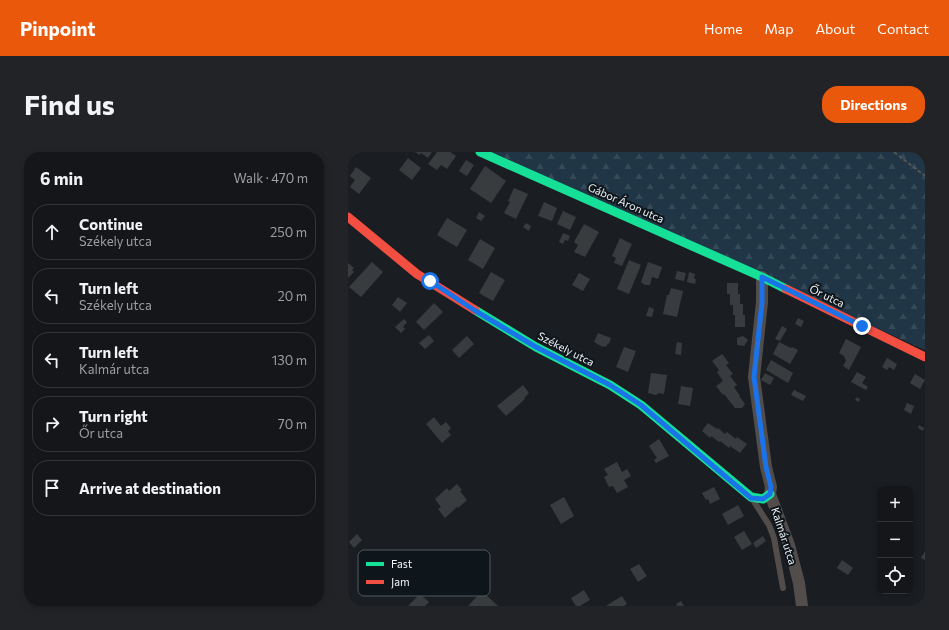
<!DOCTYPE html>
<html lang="en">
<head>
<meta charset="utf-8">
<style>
  :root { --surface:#14161a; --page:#212327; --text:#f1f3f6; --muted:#9d9fa2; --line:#333539; --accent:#ea580c }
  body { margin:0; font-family:Commissioner,sans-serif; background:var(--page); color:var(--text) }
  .controls { position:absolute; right:12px; bottom:12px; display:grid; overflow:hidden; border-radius:8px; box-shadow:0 2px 6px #0003 }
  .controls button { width:36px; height:36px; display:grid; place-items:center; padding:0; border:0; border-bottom:1px solid var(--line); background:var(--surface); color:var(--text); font:20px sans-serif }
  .stop { position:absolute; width:12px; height:12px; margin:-9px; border:3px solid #1a73e8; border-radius:50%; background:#fff }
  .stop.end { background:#1a73e8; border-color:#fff; box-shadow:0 1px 4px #0008 }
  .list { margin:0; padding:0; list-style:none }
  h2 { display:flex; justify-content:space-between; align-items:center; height:52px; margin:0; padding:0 16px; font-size:17px }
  h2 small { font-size:13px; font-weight:400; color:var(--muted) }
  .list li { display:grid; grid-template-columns:26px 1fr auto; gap:12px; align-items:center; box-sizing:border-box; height:56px; margin:0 8px 8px; padding:0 8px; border:1px solid var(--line); border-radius:16px }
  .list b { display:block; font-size:15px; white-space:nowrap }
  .list p { margin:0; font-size:13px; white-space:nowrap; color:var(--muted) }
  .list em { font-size:13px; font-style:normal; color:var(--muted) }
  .icon { flex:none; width:22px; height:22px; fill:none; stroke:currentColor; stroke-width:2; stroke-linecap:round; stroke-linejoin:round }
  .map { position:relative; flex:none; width:577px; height:454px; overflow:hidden; border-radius:16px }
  header { display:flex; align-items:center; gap:24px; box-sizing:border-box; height:56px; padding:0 20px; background:var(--accent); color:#fff }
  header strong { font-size:19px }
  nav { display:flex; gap:22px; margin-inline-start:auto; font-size:14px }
  .intro { display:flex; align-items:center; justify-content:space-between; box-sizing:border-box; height:96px; padding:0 24px }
  h1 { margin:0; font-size:28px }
  .button { padding:10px 18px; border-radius:16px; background:var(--accent); color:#fff; font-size:14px; font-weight:700 }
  main { display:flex; gap:24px; padding:0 24px }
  aside { flex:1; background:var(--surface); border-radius:16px; box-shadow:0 2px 6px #0003 }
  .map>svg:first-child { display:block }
</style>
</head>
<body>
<header>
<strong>Pinpoint</strong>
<nav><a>Home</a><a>Map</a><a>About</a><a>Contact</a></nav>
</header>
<div class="intro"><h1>Find us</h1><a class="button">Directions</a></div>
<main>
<aside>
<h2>6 min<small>Walk · 470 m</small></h2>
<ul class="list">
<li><svg class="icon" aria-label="ahead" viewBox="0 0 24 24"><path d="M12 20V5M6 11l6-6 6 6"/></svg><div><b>Continue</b><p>Székely utca</p></div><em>250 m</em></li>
<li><svg class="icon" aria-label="left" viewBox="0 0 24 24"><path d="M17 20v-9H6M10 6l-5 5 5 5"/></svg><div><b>Turn left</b><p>Székely utca</p></div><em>20 m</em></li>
<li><svg class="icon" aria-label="left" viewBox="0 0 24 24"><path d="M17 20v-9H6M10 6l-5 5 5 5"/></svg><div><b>Turn left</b><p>Kalmár utca</p></div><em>130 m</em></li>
<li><svg class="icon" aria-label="right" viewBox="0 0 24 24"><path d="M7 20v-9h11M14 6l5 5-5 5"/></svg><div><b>Turn right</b><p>Őr utca</p></div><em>70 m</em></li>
<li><svg class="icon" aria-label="arrive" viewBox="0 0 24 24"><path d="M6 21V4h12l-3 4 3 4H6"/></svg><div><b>Arrive at destination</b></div></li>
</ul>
</aside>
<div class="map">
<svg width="577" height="454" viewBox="0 0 577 454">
  <defs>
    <pattern id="forest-firs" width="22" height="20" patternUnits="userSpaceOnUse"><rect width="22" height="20" fill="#203545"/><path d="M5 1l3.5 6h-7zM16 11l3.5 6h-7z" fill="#364957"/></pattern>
  </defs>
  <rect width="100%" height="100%" fill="#1a1e22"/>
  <path fill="url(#forest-firs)" d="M141,0H577V198Z"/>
  <g fill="#393c3f">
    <path d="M67,0H84L80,6L73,1L72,3Z"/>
    <path d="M89,0H102L108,4L99,17L93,13L89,18L80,12Z"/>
    <path d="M60,6L73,16L64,28L51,18Z"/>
    <path d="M118,8L126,13L119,24L111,19Z"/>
    <path d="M137,14L158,29L143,51L122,37Z"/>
    <path d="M8,15L23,26L11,42L2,35L7,28L2,24Z"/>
    <path d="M166,36L180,42L168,67L156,61L162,50L160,49Z"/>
    <path d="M196,50L209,56L204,69L190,64Z"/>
    <path d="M215,59L228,65L222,78L209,72Z"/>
    <path d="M131,60L137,64L133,69L128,66Z"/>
    <path d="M99,66L119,78L109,95L89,83Z"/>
    <path d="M178,71L183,74L181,79L175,75Z"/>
    <path d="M236,72L251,80L237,105L226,100L230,93L226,90Z"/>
    <path d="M215,81L222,84L220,89L217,88L215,92L211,90Z"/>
    <path d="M272,86L284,92L274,114L266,111L268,106L264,104Z"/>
    <path d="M132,87L147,96L135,117L120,108Z"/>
    <path d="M281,108L293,113L281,142L269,137Z"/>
    <path d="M24,110L35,120L13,145L1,135Z"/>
    <path d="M300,110L314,115L310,127L304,125L302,133H297L293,130Z"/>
    <path d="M0,111L6,116L4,118L6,120L0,126Z"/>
    <path d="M329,119L338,121L336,129L327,127Z"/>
    <path d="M143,120L157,128L145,149L131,141Z"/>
    <path d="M341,120L347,122L346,127H348L347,132L339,130Z"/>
    <path d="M231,121L242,127L235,139L224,133Z"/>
    <path d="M379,131H390V142H392V152H395V163H397V175H387V163H385V153H382V142H379Z"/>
    <path d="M323,136L335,139L329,165L315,162L319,143H321Z"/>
    <path d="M50,145L59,151L52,160L44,153Z"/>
    <path d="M86,151L95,160L76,178L68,170Z"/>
    <path d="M301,155L306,157L304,165L298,164Z"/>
    <path d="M450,166L456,169L453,175L447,172Z"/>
    <path d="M56,167L59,170L55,175L57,177L53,181L47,175Z"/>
    <path d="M434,174L439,177L432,189L427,187Z"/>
    <path d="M250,181L263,186L261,192L260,191L258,195L256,194L255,195L246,190Z"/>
    <path d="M81,183L86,189L77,197L71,191Z"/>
    <path d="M119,184L126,192L111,206L104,198Z"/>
    <path d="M395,184L400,188L396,194L389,193V186Z"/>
    <path d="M498,187L513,195L501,218L495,214L498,209L496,204L491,201Z"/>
    <path d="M329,190L334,191L333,203L327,202Z"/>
    <path d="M431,190L443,196L444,195L450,198L442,212L425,202Z"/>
    <path d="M276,195L288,199L280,220L268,215Z"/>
    <path d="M374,202L381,211L378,213L385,222L382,224L389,233L386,235L392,244H391L397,252L394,256H387L376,242L375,243L368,234L375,229L369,220L371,218L364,209Z"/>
    <path d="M539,206L549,212L546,218L541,215L539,218L534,215Z"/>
    <path d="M423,208L445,221L440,231L418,218Z"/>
    <path d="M509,220L518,225L514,231L520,235L518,238L503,230Z"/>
    <path d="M303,221L319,223L316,242L311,241L308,243L300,241Z"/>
    <path d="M417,221L426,226L422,233L413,228Z"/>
    <path d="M567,222L577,228L572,237L562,231Z"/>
    <path d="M175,233L181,241L176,246L177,247L158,264L149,254Z"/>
    <path d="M333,234L345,236L342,254L330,252Z"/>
    <path d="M446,238L458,244L455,249L443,243Z"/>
    <path d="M509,245L512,247L511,250L507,248Z"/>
    <path d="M559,251L566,254L563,262L556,258Z"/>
    <path d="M86,265L93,274L98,270L103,276L100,279L103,283L94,291L78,272Z"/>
    <path d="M360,271L369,277L370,276L377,282L379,280L388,287L389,285L399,292L392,301L382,294L381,296L372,289L371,290L363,284L362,286L354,279Z"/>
    <path d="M571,273L576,276L575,279L570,276Z"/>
    <path d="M311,287L321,304L308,311L306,308L309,306L301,294Z"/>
    <path d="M269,310L274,320L279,317L283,324L276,328L280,335L269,341L265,334L261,335L256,325L260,323L256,317Z"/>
    <path d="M109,332L114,338L112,339L119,348L110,356L109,355L97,366L90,357L93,355L87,347L99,336L101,339Z"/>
    <path d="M366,335L372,347L362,352L360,347L358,348L354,341Z"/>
    <path d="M216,345L226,364L213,372L202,353Z"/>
    <path d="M390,353L396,364L380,373L374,362Z"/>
    <path d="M396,379L404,392L394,398L386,385Z"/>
    <path d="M9,382L14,388L6,396L1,390Z"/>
    <path d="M415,384L418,389L408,396L405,391Z"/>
    <path d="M577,399V408L573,406Z"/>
    <path d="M494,408L505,416L500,423L489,416Z"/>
    <path d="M291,412L299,424L290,430L282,417Z"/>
    <path d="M236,438L242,448L232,454H228L223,446Z"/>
    <path d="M134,439L150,454H120Z"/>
    <path d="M72,442L81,450L77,454H60Z"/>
    <path d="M274,444L279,452L276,454H258Z"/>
    <path d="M333,449L336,454H329L328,452Z"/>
  </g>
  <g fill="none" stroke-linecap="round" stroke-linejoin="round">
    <path stroke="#565453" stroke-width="2" stroke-dasharray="4 2" stroke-linecap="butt" d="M546,0L577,24"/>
    <path stroke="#524d4b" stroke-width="6" d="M405,348L421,373L426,386L435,436"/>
    <path stroke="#524d4b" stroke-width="12" d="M414,125V150L406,225L418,315L423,335L422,342L441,393L451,431L454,454"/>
    <g stroke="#16e098" stroke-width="9">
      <path d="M132,0L414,125L438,137"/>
      <path d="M127,158L188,195L262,233L293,253L403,345L415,347L422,342"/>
    </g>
    <g stroke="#f24e42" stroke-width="9">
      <path d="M0,65L69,122L127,158"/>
      <path d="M438,137L577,205"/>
    </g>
  </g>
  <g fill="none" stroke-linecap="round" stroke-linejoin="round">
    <path stroke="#1a73e8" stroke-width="5" d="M82,129L126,158L188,195L262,233L293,253L403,346L415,347L422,342L423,335L418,315L406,225L414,150V125L514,174"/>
  </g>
  <g text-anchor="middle" stroke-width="4" stroke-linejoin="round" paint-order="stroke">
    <g font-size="11" fill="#eff4f8" stroke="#0e161b">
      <text transform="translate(278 51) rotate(24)" y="4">Gábor Áron utca</text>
      <text transform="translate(479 144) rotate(26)" y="4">Őr utca</text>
      <text transform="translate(218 197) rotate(27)" y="4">Székely utca</text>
      <text transform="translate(436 384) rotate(72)" y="4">Kalmár utca</text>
    </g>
  </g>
  <rect x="10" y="398" width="132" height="46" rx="6" fill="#0e161b" stroke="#52595d" stroke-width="1"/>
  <rect x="18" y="410" width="18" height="4" fill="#16e098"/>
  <rect x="18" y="428" width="18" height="4" fill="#f24e42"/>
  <g font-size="11" fill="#eff4f8">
    <text x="43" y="416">Fast</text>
    <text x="43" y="434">Jam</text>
  </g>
</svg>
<div class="controls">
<button>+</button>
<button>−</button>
<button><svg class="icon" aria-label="locate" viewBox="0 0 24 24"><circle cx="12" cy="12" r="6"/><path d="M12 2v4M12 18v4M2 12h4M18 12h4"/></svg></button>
</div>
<div class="stop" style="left:82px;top:129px"></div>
<div class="stop end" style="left:514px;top:174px"></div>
</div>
</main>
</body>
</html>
